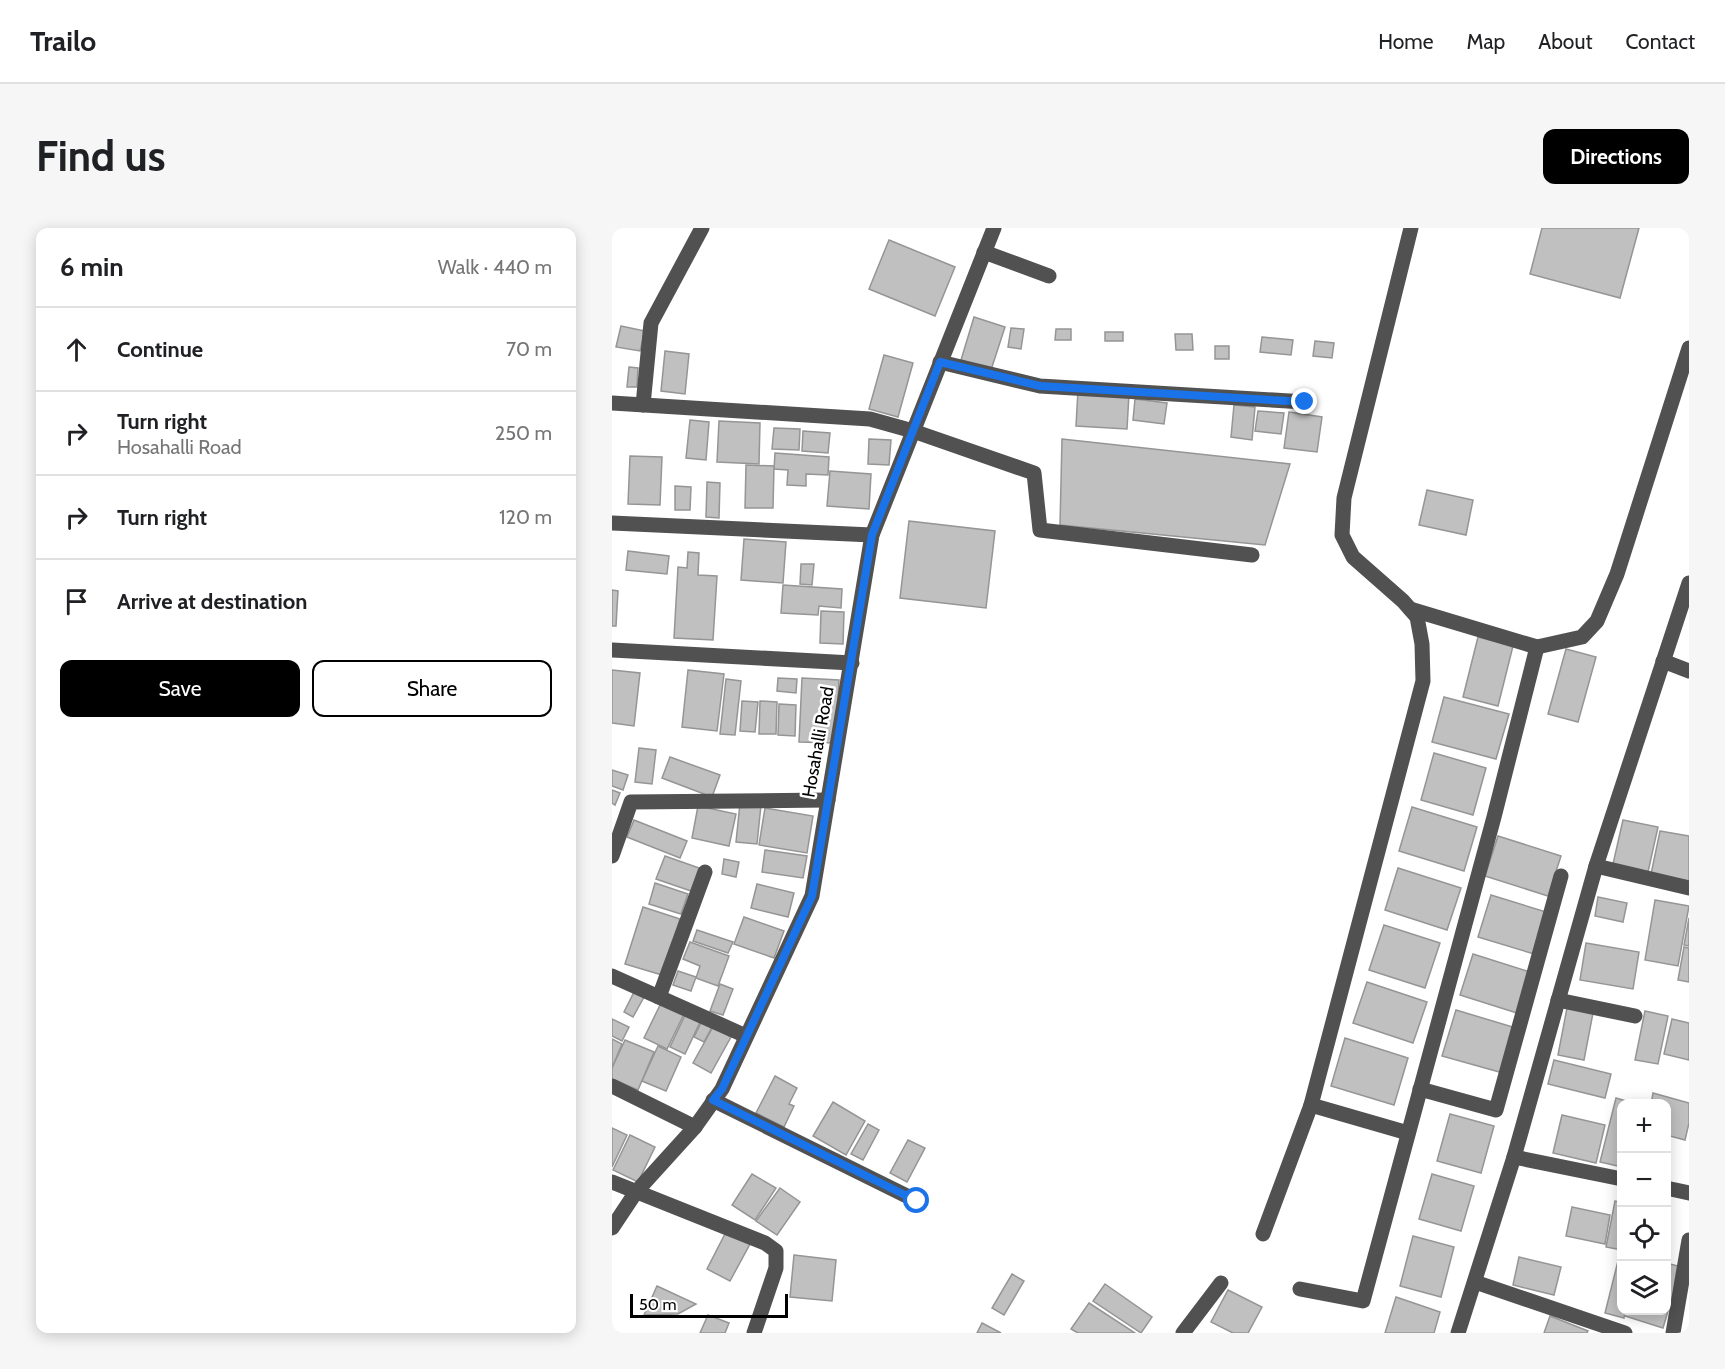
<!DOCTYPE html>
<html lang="en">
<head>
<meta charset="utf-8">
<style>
  :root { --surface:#fff; --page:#f6f6f6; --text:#202124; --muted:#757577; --line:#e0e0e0; --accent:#000 }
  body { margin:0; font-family:Cabin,sans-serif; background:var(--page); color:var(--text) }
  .controls { position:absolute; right:18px; bottom:18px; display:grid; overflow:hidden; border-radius:12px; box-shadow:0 3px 15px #0003 }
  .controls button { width:54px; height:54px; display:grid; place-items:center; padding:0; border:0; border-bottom:2px solid var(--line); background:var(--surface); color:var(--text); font:30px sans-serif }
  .scale { position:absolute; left:18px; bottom:15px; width:158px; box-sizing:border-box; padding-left:6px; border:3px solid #000; border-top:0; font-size:16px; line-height:21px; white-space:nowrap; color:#000; -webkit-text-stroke:4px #fff; paint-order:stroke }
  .stop { position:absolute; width:18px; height:18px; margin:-14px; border:4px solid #1a73e8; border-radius:50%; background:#fff }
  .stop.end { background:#1a73e8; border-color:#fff; box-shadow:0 2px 6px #0008 }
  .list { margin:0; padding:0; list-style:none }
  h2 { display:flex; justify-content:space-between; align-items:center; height:78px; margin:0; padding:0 24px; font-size:26px }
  h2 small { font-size:20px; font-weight:400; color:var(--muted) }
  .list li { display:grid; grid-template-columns:39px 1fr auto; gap:18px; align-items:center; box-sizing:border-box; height:84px; padding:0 24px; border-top:2px solid var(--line) }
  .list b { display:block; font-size:22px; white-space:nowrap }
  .list p { margin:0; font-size:20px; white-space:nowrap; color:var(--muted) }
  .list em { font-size:20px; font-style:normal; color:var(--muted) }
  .actions { display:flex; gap:12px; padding:18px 24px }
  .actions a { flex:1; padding:14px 0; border:2px solid var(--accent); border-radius:12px; text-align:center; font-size:21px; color:var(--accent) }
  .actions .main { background:var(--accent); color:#fff }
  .icon { flex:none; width:33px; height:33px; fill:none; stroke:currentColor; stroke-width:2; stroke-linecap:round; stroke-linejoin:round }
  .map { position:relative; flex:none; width:1077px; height:1105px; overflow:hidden; border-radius:12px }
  header { display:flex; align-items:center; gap:36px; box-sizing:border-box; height:84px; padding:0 30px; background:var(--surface); border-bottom:2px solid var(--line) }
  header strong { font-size:28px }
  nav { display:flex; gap:33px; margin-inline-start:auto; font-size:21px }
  .intro { display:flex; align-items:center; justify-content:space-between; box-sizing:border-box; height:144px; padding:0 36px }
  h1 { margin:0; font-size:42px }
  .button { padding:15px 27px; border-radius:12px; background:var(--accent); color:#fff; font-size:21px; font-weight:700 }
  main { display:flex; gap:36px; padding:0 36px }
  aside { flex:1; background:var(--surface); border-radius:12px; box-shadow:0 3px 15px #0003 }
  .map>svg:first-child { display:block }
</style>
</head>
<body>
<header>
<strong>Trailo</strong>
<nav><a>Home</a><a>Map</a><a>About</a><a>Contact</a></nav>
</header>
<div class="intro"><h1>Find us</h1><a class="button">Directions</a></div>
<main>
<aside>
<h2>6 min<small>Walk · 440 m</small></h2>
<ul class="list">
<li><svg class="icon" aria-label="ahead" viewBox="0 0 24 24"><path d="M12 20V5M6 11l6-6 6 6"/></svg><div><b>Continue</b></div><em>70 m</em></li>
<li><svg class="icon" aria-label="right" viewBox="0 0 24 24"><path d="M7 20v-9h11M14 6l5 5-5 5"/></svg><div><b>Turn right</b><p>Hosahalli Road</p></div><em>250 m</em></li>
<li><svg class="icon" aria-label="right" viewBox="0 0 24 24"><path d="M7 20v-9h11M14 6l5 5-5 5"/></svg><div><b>Turn right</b></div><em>120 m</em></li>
<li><svg class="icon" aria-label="arrive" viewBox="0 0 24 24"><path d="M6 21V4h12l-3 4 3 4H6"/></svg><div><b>Arrive at destination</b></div></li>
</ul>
<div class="actions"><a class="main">Save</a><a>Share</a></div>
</aside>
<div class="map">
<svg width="1077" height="1105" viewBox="0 0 1077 1105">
  <rect width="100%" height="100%" fill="#fff"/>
  <g fill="#c0c0c0" stroke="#959595" stroke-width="1.5">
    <path d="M930,0H1027L1008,70L918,46Z"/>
    <path d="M277,12L343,39L323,88L257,61Z"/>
    <path d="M362,89L393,99L379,142L349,132Z"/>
    <path d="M9,98L33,103L28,123L4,119Z"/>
    <path d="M399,100L412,101L409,121L396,119Z"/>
    <path d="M444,101H459V112H443Z"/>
    <rect x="493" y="104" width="18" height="9"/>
    <path d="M563,106H580L581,122H564Z"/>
    <path d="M650,109L681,112L679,127L648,124Z"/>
    <path d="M703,113L722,115L720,130L701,128Z"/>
    <rect x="603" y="118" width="14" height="13"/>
    <path d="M53,123L77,126L73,166L49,163Z"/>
    <path d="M272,127L301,135L286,189L257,181Z"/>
    <path d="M17,139L26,140L25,159H15Z"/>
    <path d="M466,162L517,166L515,201L464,198Z"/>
    <path d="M523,171L555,175L552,196L521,192Z"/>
    <path d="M622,177L643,179L640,212L619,209Z"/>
    <path d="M646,183L672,185L669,206L643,203Z"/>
    <path d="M677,184L710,189L705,224L672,220Z"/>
    <path d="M78,192L97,194L94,232L74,230Z"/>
    <path d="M107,193L148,195L147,236L105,234Z"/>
    <path d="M162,200L188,201L187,222L160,221Z"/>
    <path d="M191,203L218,205L216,225L190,223Z"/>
    <path d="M257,211L279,212L277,237L256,236Z"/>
    <path d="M450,211L678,236L653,317L448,297Z"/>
    <path d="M163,225L217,229L216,247L194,246V258L175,257L176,242L162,241Z"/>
    <path d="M18,228L50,229L48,277L16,276Z"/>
    <path d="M134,237L162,238L161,280H133Z"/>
    <path d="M218,243L259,246L257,281L215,278Z"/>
    <path d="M95,254L108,255L107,290L94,289Z"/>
    <path d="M63,258L79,259L78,282H63Z"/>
    <path d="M815,262L861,272L854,307L807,297Z"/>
    <path d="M297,293L383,303L374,380L288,370Z"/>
    <path d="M132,311L174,314L171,355L129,352Z"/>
    <path d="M16,323L57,328L55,346L14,342Z"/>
    <path d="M76,324L87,325L86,347L105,348L101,412L62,410L66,339L75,340Z"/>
    <path d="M189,336H202L200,357L188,356Z"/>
    <path d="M171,357L230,361L229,380L207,378L206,387L169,385Z"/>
    <path d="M0,362L6,363L4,398H0Z"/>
    <path d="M209,383L232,384L231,416L208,415Z"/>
    <path d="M866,409L901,418L886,478L851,469Z"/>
    <path d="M954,421L984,429L966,494L936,486Z"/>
    <path d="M0,442L28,445L22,498L0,495Z"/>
    <path d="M76,442L112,446L105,503L70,499Z"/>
    <path d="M166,450L185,451L184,465L165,463Z"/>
    <path d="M190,450L227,452L224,515L187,514Z"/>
    <path d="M114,451L129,453L123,507L108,506Z"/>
    <path d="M832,469L897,486L884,531L820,514Z"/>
    <path d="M130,473L146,474L143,504L128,503Z"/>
    <path d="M148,473L165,474L164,506H147Z"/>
    <path d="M167,476L184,477L183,508L166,507Z"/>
    <path d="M27,520L44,522L40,556L23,554Z"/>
    <path d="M822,525L874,540L861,587L809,572Z"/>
    <path d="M58,529L108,547L100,569L50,550Z"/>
    <path d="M0,542L16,547L11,562L0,558Z"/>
    <path d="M0,562L8,565L3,577L0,575Z"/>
    <path d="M128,575L149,577L145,616L124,614Z"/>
    <path d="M86,578L124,586L117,618L80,610Z"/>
    <path d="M800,579L865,599L852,643L787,623Z"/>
    <path d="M153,580L201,588L195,625L147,617Z"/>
    <path d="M22,592L75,613L68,630L15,609Z"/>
    <path d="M1011,592L1046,599L1036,644L1001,636Z"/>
    <path d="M1048,603L1077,608V653L1039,646Z"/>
    <path d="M886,608L949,628L936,668L873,648Z"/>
    <path d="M153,622L195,628L191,650L150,644Z"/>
    <path d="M53,628L87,640L79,663L44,651Z"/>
    <path d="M112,631L127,634L124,649L110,646Z"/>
    <path d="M786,640L849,660L835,702L773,682Z"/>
    <path d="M43,655L76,666L69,686L37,676Z"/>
    <path d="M145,656L182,665L176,689L139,680Z"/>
    <path d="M879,667L934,684L922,726L866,709Z"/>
    <path d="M986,669L1015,675L1011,694L983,688Z"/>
    <path d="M1043,672L1077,678L1066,738L1033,732Z"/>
    <path d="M31,679L68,691L50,747L13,736Z"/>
    <path d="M132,689L172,703L162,730L122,716Z"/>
    <path d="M1077,690V718L1072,717Z"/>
    <path d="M772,697L828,715L813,760L757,742Z"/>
    <path d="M85,702L121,714L116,725L81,713Z"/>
    <path d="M78,714L117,728L106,758L84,750L88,738L71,731Z"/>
    <path d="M974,715L1027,724L1021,761L968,752Z"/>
    <path d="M1072,719L1077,720V754L1066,752Z"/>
    <path d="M861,726L918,744L905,785L848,767Z"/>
    <path d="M66,743L84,749L79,763L61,757Z"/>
    <path d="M755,754L815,774L801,815L741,795Z"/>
    <path d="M108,756L121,761L111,787L98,783Z"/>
    <path d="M22,764L32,769L21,789L12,784Z"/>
    <path d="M51,771L74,782L55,821L32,810Z"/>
    <path d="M955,780L981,785L972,832L946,827Z"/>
    <path d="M844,782L904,800L891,845L830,828Z"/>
    <path d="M75,783L90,790L73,826L58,819Z"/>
    <path d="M1033,783L1056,788L1046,836L1023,832Z"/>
    <path d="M0,791L17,799L10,813L0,808Z"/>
    <path d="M1060,791L1077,795V832L1052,826Z"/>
    <path d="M90,793L100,799L92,814L82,809Z"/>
    <path d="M101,799L119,809L99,845L81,835Z"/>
    <path d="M733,810L796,830L782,877L719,858Z"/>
    <path d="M0,811L10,816L0,840Z"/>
    <path d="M13,812L42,824L26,862L0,851V840Z"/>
    <path d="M46,818L69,829L54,863L30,853Z"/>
    <path d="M942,832L999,846L993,870L936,856Z"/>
    <path d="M163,848L185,860L177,876L182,878L172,899L144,885Z"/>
    <path d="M1041,865L1077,875V895L1073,912L1054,907V876H1039Z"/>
    <path d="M1004,870L1025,876H1010V939L988,934Z"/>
    <path d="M221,874L253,893L234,927L201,908Z"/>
    <path d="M838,886L882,898L869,945L825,933Z"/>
    <path d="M950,887L993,897L984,935L941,925Z"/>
    <path d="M256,896L267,902L251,932L239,926Z"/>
    <path d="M0,900L15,907L0,939Z"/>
    <path d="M18,907L43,919L26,954L1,942Z"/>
    <path d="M296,912L313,920L295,954L278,945Z"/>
    <path d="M140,946L164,960L143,992L120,977Z"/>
    <path d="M820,946L862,958L849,1003L807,991Z"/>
    <path d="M168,960L188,974L165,1007L144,993Z"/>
    <path d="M1003,973L1010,975V1022L994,1019Z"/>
    <path d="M960,979L998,987L993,1016L954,1008Z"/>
    <path d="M114,1004L138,1016L118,1053L95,1041Z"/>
    <path d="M801,1008L842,1019L829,1069L788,1058Z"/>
    <path d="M1008,1025L1010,1082H1013L1012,1090L993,1085Z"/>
    <path d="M182,1027L224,1032L220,1073L178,1069Z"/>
    <path d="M907,1029L949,1039L942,1067L901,1057Z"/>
    <path d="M1054,1035L1070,1039L1062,1071L1054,1069Z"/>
    <path d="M400,1046L412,1053L392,1087L380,1080Z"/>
    <path d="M493,1056L540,1089L529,1105L481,1073Z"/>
    <path d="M45,1058L84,1076L66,1086L32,1087Z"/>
    <path d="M616,1062L650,1079L636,1105H621L599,1094Z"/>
    <path d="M784,1069L828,1084L822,1105H773Z"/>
    <path d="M1054,1072L1059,1073L1051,1100L1013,1088L1014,1082H1054Z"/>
    <path d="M477,1075L523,1105H466L459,1101Z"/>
    <path d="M96,1087L117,1095L113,1105H88Z"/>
    <path d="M938,1088L976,1103L975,1105H932Z"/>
    <path d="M370,1095L389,1105H365Z"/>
  </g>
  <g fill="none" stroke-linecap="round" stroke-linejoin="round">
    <g stroke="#515151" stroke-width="15">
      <path d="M372,24L437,48"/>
      <path d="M328,134L428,158L693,174"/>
      <path d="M0,175L258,191L301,203L422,245L428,302L640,327"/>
      <path d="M31,177L39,95L90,0"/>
      <path d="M0,295L260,307"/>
      <path d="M925,419L970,409L985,393L1005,346L1077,120"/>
      <path d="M0,422L240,435"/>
      <path d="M1051,433L1077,443"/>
      <path d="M0,628L19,574L216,572"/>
      <path d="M984,638L1077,355"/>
      <path d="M0,748L134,808"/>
      <path d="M47,769L93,644"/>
      <path d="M946,772L1023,788"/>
      <path d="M0,858L83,899"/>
      <path d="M808,861L884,882L949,648"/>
      <path d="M101,872L305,973"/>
      <path d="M796,905L699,877L811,453L810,416L805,389L791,373L741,329L730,307L732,270L799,0"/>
      <path d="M902,929L1010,951"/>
      <path d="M0,954L153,1015L164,1023V1040L142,1105"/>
      <path d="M1054,960L1077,965"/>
      <path d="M0,1000L24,964L83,899L110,861L200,668L260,307L382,0"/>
      <path d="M651,1006L699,877"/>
      <path d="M863,1054L1013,1105"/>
      <path d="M688,1061L751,1073L882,589L925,419L798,381"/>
      <path d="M571,1105L609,1055"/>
      <path d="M846,1105L902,929L984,638L1077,660"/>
      <path d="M1061,1105L1077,1012"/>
    </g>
  </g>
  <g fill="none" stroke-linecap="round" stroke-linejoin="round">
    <path stroke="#1a73e8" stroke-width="8" d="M305,973L101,872L110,861L200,668L260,307L328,134L428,158L693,174"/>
  </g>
  <g text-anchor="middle" stroke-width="5" stroke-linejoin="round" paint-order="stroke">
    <g font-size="18" fill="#000" stroke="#fff">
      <text transform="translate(206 514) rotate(-80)" y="6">Hosahalli Road</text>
    </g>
  </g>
</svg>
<div class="controls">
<button>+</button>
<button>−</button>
<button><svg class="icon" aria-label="locate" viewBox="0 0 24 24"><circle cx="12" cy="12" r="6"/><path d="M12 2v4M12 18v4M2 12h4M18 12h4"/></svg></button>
<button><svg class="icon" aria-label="layers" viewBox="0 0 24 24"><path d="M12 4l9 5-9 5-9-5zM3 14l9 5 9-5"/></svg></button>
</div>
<div class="scale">50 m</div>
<div class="stop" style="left:305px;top:973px"></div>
<div class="stop end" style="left:693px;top:174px"></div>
</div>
</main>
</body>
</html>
